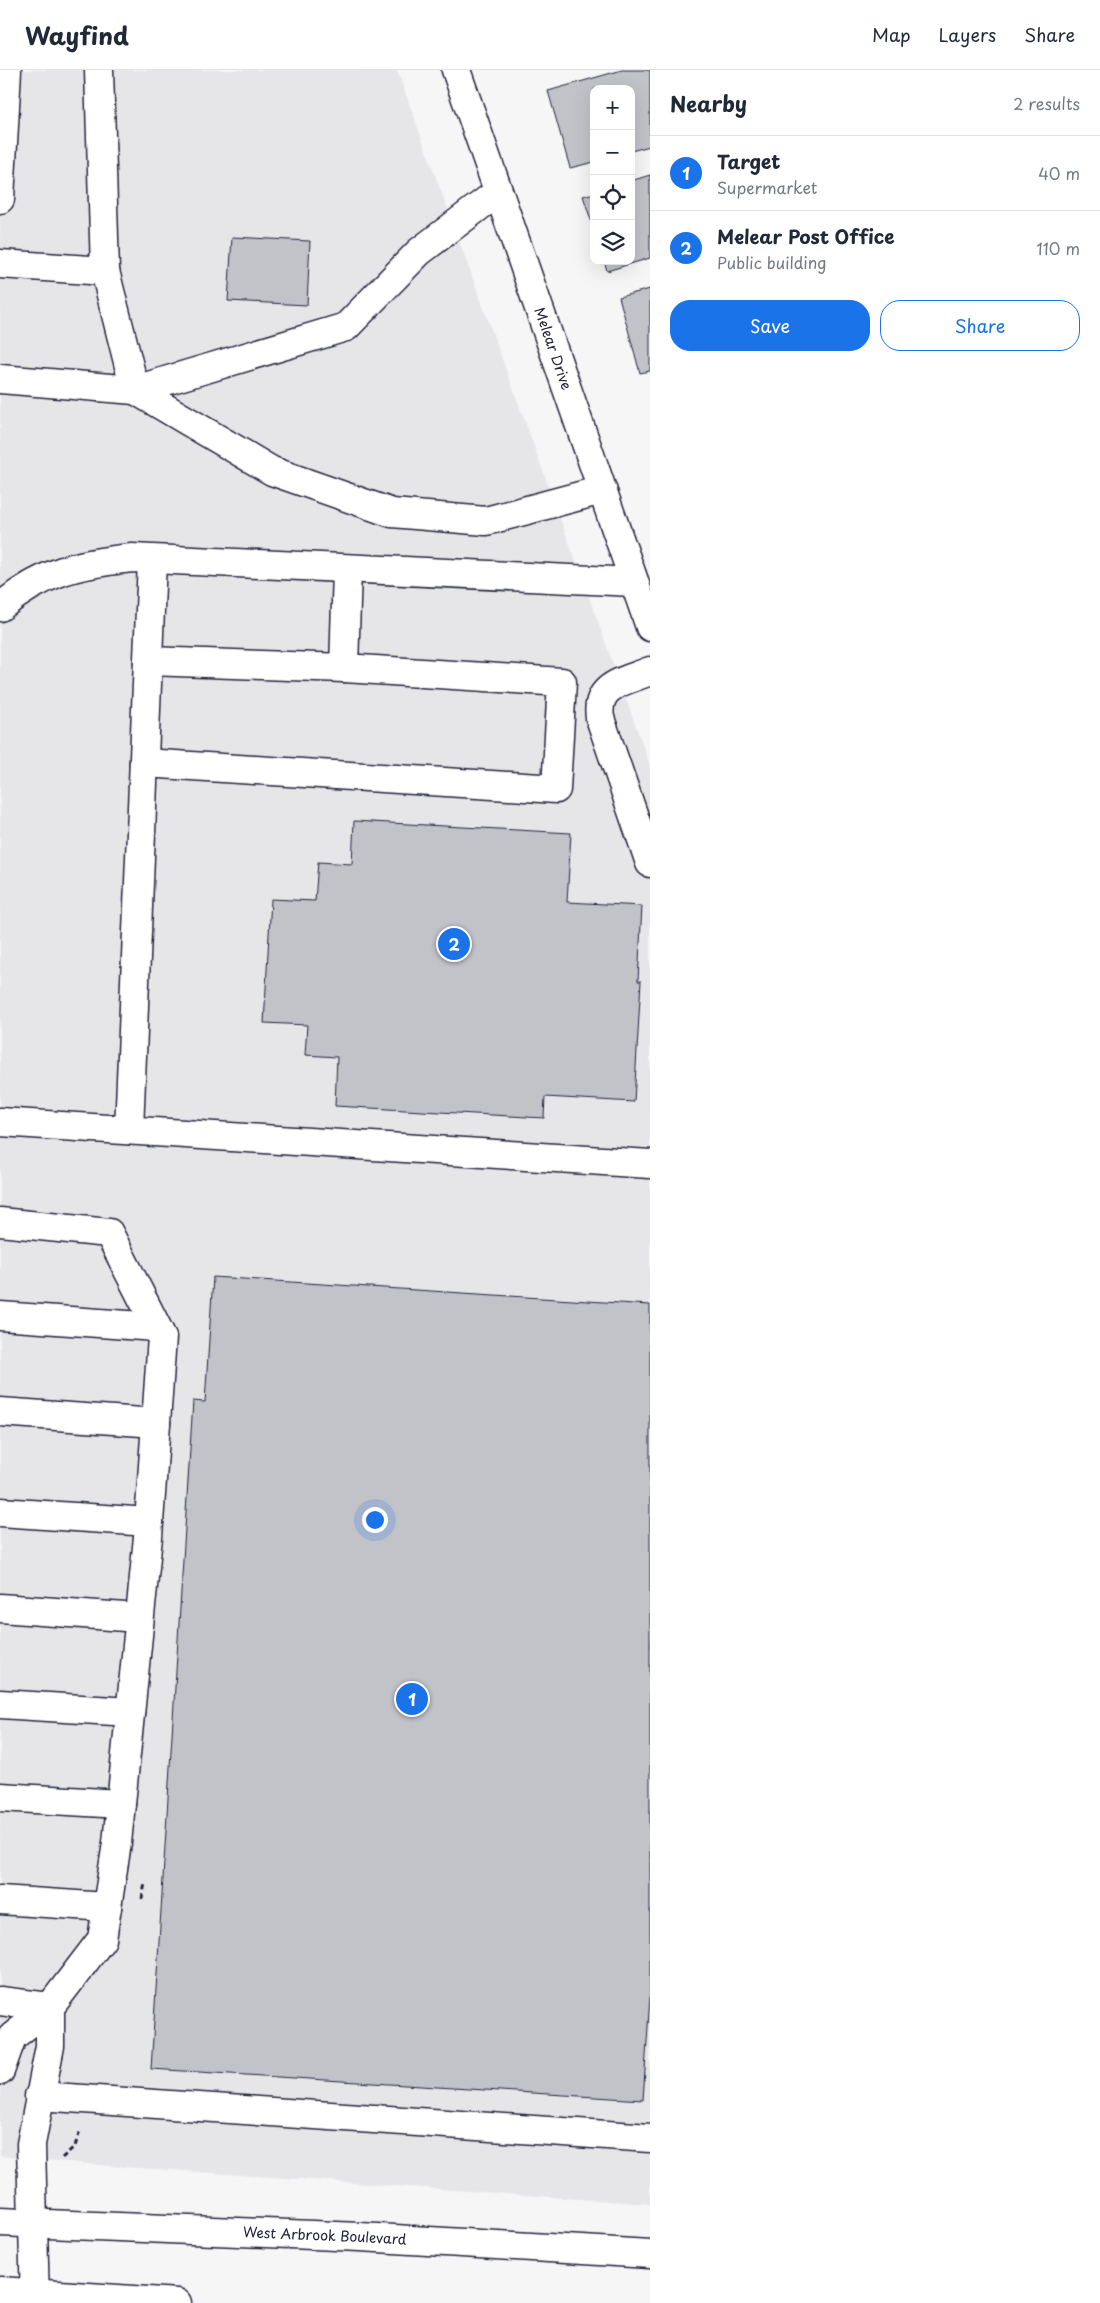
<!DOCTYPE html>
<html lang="en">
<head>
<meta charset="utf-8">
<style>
  :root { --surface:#fff; --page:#f6f6f7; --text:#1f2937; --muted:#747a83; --line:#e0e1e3; --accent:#1a73e8 }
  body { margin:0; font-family:"Playpen Sans",sans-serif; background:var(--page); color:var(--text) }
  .controls { position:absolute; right:15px; top:15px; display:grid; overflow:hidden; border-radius:10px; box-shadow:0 5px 20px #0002 }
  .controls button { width:45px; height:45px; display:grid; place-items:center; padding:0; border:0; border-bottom:1px solid var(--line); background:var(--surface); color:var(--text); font:25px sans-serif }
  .you { position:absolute; left:374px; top:1449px; width:18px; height:18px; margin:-12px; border:4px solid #fff; border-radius:50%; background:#1a73e8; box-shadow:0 0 0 8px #1a73e833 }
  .badge { display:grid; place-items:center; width:32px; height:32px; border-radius:50%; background:var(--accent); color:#fff; font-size:16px; font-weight:700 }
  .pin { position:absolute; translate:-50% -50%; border:2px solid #fff; box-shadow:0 1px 5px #0006 }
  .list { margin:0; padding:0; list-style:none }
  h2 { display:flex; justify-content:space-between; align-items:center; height:65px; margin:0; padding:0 20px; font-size:21px }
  h2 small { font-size:16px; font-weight:400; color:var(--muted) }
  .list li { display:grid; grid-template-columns:32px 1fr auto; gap:15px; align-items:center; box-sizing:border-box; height:75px; padding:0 20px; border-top:1px solid var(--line) }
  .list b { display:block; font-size:19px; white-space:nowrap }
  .list p { margin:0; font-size:16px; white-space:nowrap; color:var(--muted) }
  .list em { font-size:16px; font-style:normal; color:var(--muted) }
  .actions { display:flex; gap:10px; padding:15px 20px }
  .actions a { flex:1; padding:11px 0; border:1px solid var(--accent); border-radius:20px; text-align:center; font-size:18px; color:var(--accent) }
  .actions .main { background:var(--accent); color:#fff }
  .icon { flex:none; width:28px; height:28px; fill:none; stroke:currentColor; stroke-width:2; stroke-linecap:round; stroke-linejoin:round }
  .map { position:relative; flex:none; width:650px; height:2233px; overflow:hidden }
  header { display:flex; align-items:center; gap:30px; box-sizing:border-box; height:70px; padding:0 25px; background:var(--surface); border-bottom:1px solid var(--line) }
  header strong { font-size:24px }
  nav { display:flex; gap:28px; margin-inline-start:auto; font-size:18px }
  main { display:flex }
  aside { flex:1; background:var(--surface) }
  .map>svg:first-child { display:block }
</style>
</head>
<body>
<header>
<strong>Wayfind</strong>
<nav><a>Map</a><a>Layers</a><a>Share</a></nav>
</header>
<main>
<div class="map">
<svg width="650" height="2233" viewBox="0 0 650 2233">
  <rect width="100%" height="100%" fill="#f6f6f7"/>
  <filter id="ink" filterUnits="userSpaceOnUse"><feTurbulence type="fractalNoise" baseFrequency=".02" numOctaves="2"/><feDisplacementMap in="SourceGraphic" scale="10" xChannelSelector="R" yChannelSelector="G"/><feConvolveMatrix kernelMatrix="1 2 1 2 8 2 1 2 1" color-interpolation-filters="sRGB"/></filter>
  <g filter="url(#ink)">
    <path fill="#e6e6e9" d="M0,0H397L650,695V2134L112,2096L0,2086Z"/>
    <g fill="#c2c2c9" stroke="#22223b">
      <path d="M622,0H650V76L631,81V19H594V92L570,98L548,21Z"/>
      <path d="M650,105V188L607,201L604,191H631V111Z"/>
      <path d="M594,123V159L583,126Z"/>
      <path d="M232,167L310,171L307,235L228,231Z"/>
      <path d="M650,219V301L640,303L619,227Z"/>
      <path d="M354,751L571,763L567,832L642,836L638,911H641L634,1032L545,1027L544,1048L335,1036L337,987L305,985L307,955L264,953L271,829L315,831L318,792L352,794Z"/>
      <path d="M213,1207L650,1235V1927L643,2030L151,1999L193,1331L205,1332Z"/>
    </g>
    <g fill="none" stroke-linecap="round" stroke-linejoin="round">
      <g stroke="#22223b" stroke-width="31">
        <g id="minor">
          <path d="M99,0L105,201"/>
          <path id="s1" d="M456,0L650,557"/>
          <path d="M0,129L7,0"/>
          <path d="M0,194L105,201L135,320L346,257L419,182L498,122"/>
          <path d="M0,309L135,320L272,401L392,443L486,451L602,420"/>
          <path d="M0,537C45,501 76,494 132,488L634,512"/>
          <path d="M148,591L344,598"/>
          <path d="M650,601C624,612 595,614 600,648L650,793"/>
          <path d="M144,693L556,719L562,612L344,598L347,499"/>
          <path d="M0,1052L650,1094"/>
          <path d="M129,1060L152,490"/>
          <path d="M0,1152L109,1163L162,1267L148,1467L117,1773L102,1869L50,1937L12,1967L0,2001"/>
          <path d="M0,1246L156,1257"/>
          <path d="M0,1342L156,1353"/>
          <path d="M0,1442L149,1452"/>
          <path d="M0,1538L139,1548"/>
          <path d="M0,1634L130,1642"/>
          <path d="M0,1727L121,1734"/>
          <path d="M0,1830L107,1837"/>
          <path d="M0,1931L50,1937"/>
          <path d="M39,2026L650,2068"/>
          <path id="s2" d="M0,2152L360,2167L650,2184"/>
          <path d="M0,2221L177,2233"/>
          <path d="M35,2233L31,2074L50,1976V1937"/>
        </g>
      </g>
      <g stroke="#22223b" stroke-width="3" stroke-dasharray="5 4" stroke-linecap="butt">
        <path d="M142,1829L145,1813"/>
        <path d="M62,2088L75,2076L80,2061"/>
      </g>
      <use href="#minor" stroke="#fff" stroke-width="28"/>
    </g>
  </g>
  <g text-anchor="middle" stroke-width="4" stroke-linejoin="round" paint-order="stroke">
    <g font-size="14" fill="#22223b" stroke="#fff">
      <text dy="5" stroke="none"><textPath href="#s1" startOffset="295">Melear Drive</textPath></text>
      <text dy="5" stroke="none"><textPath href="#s2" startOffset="325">West Arbrook Boulevard</textPath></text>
    </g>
  </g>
</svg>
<div class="controls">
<button>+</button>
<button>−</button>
<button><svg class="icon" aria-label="locate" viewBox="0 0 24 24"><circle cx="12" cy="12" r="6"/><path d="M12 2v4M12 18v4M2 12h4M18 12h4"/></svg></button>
<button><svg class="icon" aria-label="layers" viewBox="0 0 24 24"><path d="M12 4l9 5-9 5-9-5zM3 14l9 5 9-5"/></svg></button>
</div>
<div class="you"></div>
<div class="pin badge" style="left:412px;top:1629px">1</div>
<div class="pin badge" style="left:454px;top:874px">2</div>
</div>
<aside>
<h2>Nearby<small>2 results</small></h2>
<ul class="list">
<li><span class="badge">1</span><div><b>Target</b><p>Supermarket</p></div><em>40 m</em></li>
<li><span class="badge">2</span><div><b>Melear Post Office</b><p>Public building</p></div><em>110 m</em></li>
</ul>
<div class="actions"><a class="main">Save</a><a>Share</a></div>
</aside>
</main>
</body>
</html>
